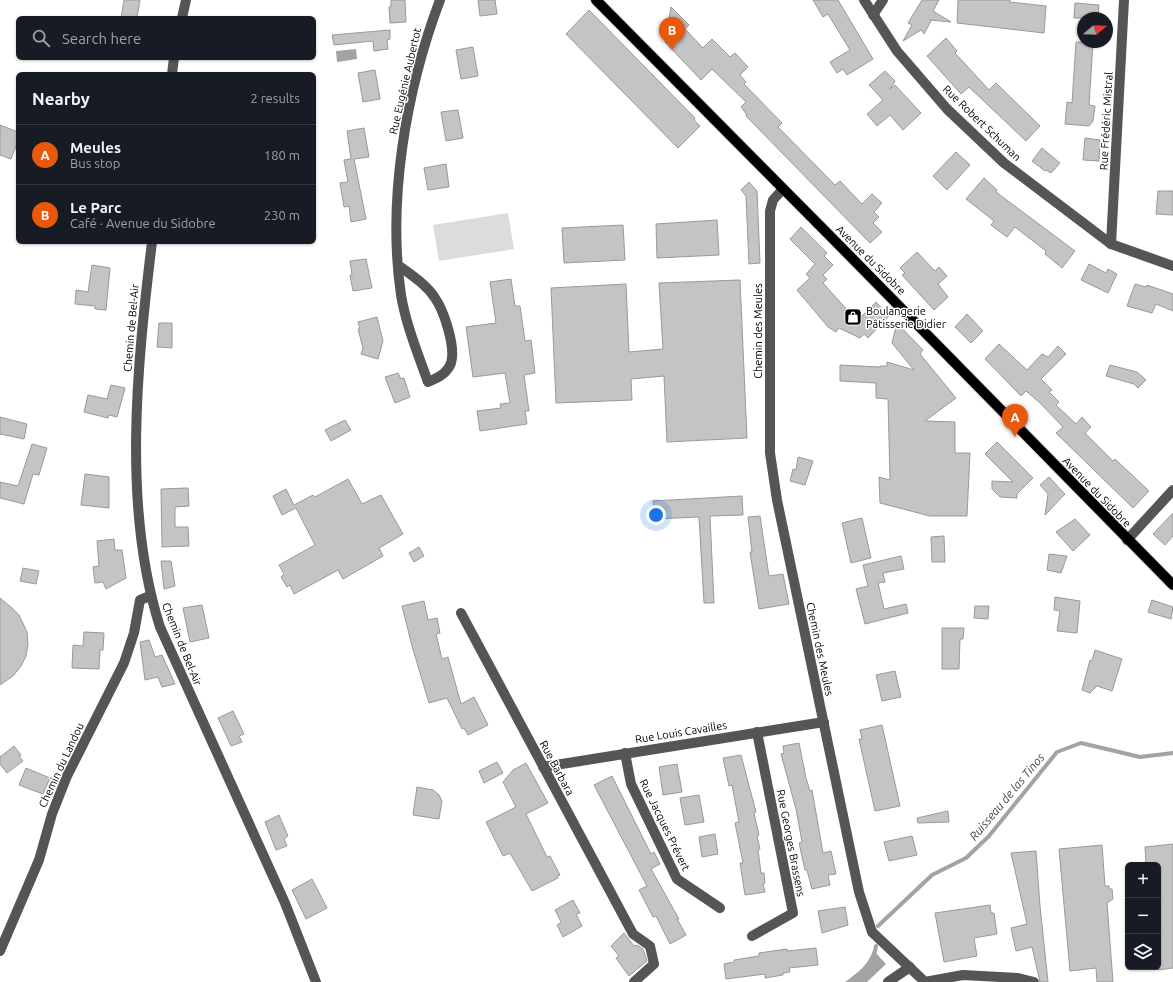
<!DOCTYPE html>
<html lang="en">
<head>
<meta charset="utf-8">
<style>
  :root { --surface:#171b24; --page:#20242c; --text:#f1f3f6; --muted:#9ea1a6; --line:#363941; --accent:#ea580c }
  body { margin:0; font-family:Ubuntu,sans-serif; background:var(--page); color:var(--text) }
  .controls { position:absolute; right:12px; bottom:12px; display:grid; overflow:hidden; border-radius:6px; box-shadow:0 1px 3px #0004 }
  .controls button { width:36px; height:36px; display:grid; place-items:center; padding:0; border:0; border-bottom:1px solid var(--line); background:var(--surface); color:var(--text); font:20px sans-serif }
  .compass { position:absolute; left:1077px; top:12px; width:36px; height:36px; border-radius:50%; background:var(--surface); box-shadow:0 1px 3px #0004; rotate:71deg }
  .you { position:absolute; left:656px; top:515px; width:14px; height:14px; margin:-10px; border:3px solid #fff; border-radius:50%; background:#1a73e8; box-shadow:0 0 0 6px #1a73e833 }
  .badge { display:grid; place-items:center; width:26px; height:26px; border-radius:50%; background:var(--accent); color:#fff; font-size:13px; font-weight:700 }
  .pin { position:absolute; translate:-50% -33px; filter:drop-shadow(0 1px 2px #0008) }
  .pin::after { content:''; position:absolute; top:21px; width:14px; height:12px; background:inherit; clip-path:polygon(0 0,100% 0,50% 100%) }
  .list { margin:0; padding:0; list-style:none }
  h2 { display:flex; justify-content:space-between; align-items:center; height:52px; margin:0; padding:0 16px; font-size:17px }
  h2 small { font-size:13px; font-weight:400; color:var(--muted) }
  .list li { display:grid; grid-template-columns:26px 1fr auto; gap:12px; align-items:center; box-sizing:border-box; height:60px; padding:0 16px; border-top:1px solid var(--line) }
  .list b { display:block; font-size:15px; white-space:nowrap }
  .list p { margin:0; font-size:13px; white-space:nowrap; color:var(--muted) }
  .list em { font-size:13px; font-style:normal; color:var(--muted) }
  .icon { flex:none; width:22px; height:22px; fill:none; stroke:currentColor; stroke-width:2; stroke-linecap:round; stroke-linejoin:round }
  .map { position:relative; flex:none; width:1173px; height:982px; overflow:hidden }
  .search { position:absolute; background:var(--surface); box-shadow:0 1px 3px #0004; left:16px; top:16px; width:300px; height:44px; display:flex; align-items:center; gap:10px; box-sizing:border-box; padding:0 14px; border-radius:6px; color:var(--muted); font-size:15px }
  .panel { position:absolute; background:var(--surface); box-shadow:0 1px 3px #0004; left:16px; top:72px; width:300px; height:172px; border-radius:6px }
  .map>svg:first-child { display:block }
</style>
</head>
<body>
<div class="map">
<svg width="1173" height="982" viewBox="0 0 1173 982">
  <rect width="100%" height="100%" fill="#fff"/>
  <path fill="#dcdcdc" d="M508,213L514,249L439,261L433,225Z"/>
  <g fill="#a3a3a3">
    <path d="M356,49L357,59L337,62L336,51Z"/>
    <path d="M873,950L886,964L867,982H845C857,973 869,965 873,950Z"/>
  </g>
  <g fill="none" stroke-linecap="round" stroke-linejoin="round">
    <g stroke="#a3a3a3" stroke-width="4">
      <path d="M878,926L932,875L966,858L989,836L1057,752L1081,743L1140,757L1173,753"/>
      <path d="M874,956L876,946"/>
    </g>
  </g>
  <g fill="#c4c4c4" stroke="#999">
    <path d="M124,0H140L137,18H121Z"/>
    <path d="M391,0H405L406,22L390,23L389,7H391Z"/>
    <path d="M478,0H495L497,14L480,16Z"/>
    <path d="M813,0H838L873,59L847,75L843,69L837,73L830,62L850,50L828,14L823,17Z"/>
    <path d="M922,0H939L933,11L951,22L930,20L931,21L924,34L921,30L903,41L912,25L908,23Z"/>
    <path d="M958,0H1010V2L1046,6L1044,33L957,23Z"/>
    <path d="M1075,3L1099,5L1098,18H1074Z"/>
    <path d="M671,7L689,25L685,29L703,48L712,39L730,57L735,53L748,67L740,75L746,82L744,84L782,123L778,127L835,185L840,181L862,204L872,194L882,203L874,212L879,217L873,223L882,232L870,243L746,116L747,115L741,107L746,102L712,69L701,80L665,42Z"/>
    <path d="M589,10L695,118L694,120L700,126L678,148L566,34Z"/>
    <path d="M390,30V39L387,40L388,49L374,51L373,41L334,45L332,35Z"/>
    <path d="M946,38L957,51L955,53L989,90L996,83L1040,126L1026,141L969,87L961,94L927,56Z"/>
    <path d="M1076,42H1093L1089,105L1095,106L1093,121L1089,126L1065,124L1067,102L1072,103Z"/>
    <path d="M473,47L478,76L461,79L456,50Z"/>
    <path d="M375,70L380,99L363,102L358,73Z"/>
    <path d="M885,71L895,81L890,89L895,85L921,113L903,130L890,115L877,126L867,114L883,100L869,85Z"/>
    <path d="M458,110L463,138L446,141L441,112Z"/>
    <path d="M0,125L18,132V141L11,159L0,155Z"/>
    <path d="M364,128L369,157L354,159L366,219L351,222L349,206L344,207L340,183L348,182L344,160L351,159L347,131Z"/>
    <path d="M1085,138L1100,140L1099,161L1083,160Z"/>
    <path d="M1042,148L1060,163L1051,173L1046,170L1045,171L1032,161Z"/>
    <path d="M956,152L970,165L947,190L933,176Z"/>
    <path d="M446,164L449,187L428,190L424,168Z"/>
    <path d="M984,178L997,190L996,192L1075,251L1062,268L1045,254L1046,251L1015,227L1007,237L991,225L994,221L966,199Z"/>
    <path d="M749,182L757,191L760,263L749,264L746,196L741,190Z"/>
    <path d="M1158,191H1173V215L1156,214Z"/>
    <path d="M717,220L719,255L657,258L656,224Z"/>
    <path d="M623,225L625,260L564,263L562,228Z"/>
    <path d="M801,227L827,253L824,256L833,265L823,275L827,279L823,283L857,321L876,302L889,316L868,338L864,334L860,338L839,328L836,332L828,327L797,290L810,278L806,274L815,264L790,239Z"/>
    <path d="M917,252L935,271L939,267L947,276L938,284L948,297L934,310L902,275L905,273L900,268Z"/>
    <path d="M366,259L372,288L353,291L350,275H352L350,261Z"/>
    <path d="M1089,264L1106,273L1108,269L1117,274L1108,293L1081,280Z"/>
    <path d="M92,265L110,268L106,310L95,309V306L75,304L76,290L88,292Z"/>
    <path d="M511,279L515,306H520L525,341L531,340L535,373L524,375L529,411H525L527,424L480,431L477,411L501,408L500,404L510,403L505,373L473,377L466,327L496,323L490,282Z"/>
    <path d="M740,280L747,438L667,442L664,376L631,379L632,400L556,403L551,288L626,284L629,352L663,349L659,283Z"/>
    <path d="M1135,284L1146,287L1147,285L1173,294V311L1156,304L1152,313L1127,306Z"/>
    <path d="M967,314L983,331L971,343L955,327Z"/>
    <path d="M377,317L383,341L378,359L361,354L363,348L358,329H360L358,322Z"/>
    <path d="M159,323H172V348L157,347Z"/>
    <path d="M897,323L923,350L920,354L956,398L925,421L955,422V453H970L967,516H930L880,503L879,477L890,480L888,399L876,398V383L840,381V365L880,367V366H887V362L914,370L892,343Z"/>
    <path d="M999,344L1027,370L1042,354L1048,357L1058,346L1066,354L1041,379L1052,390L1049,392L1059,402L1056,405L1076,424L1082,417L1091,427L1085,433L1113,461L1115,459L1149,491L1133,508L1056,433L1063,427L1039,402L1026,391L1021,396L985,359Z"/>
    <path d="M1110,365L1137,372L1146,380L1138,388L1134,384L1106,376Z"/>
    <path d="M398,373L401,379L404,378L410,397L395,403L385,377Z"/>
    <path d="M111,385L125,388L117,417L109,415L108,418L84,412L88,395L107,399Z"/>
    <path d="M0,417L27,424L24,439L0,434Z"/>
    <path d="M345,420L351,430L331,441L325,430Z"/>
    <path d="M997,442L1033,478L1017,494V498L1000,497L992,489V481L1013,482L985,454Z"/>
    <path d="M32,444L47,448L39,475L33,474L24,504L0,498V482L18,486Z"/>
    <path d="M798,457L813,461L805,485L790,481L793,469L796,470Z"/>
    <path d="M85,474L109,477V508L81,505Z"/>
    <path d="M1049,477L1065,494L1045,515L1048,494L1040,485Z"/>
    <path d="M348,479L362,504L381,495L403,534L379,548L383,556L343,579L338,570L294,594L290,585L287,587L281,577L284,574L279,565L315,545L296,508L282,515L273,496L286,489L294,505L313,495L315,497Z"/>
    <path d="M188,488L189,506L175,507V527H188L189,546L162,547L161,489Z"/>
    <path d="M742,496L743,515L710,516L714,603H704L699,517L654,519L653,501Z"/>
    <path d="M1173,513V536L1165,545L1153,534Z"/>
    <path d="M760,516L769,576L783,574L789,604L759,609L750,552H752L748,517Z"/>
    <path d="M862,518L871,558L851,563L842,523Z"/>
    <path d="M1075,519L1090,535L1073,551L1056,532Z"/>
    <path d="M944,536L945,562H932L931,537Z"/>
    <path d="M114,539L115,550H122L126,578L106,589L103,582L95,583L93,567L99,566L97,541Z"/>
    <path d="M419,547L424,556L414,562L409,553Z"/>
    <path d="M1049,554L1067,556L1061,573L1047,570Z"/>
    <path d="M901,556L904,569L883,573L885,582L878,583L884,609L906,604L908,613L865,624L856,589L868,586L863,565Z"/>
    <path d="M161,561H171L175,586L164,589Z"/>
    <path d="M23,568L39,571L36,584L20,581Z"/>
    <path d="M1055,597L1080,601L1077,633L1057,631L1060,611L1054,610Z"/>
    <path d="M0,598L11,607L19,615L27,632L28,644L26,656L21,666L13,676L0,685Z"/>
    <path d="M1152,600L1173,607L1171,619L1148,612Z"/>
    <path d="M424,601L428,620L437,618L440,633L436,634L442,659L448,657L461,704L474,697L488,725L468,735L464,728L462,729L447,698L429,703L412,646L402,606Z"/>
    <path d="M202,605L209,638L190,642L183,608Z"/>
    <path d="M975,606H989L988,619L974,618Z"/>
    <path d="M942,628H964L963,639H960L959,669H942Z"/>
    <path d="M84,632L104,633L103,650H100L99,669L72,668L73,645L83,646Z"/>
    <path d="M149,640L155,657L162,655L175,684L162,687L158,677L145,680L140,642Z"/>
    <path d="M1095,650L1122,659L1112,691L1097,686L1090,693L1082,690L1090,660L1092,661Z"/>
    <path d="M895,671L901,697L882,701L876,675Z"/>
    <path d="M233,711L244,734L239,736L242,742L231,746L218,718Z"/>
    <path d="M882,725L900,806L875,811L859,739H862L860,730Z"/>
    <path d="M799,743L806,778L810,791L812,790L823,853L831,851L836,874L828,875L830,885L812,889L807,870H805L799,843L802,842L796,809L781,754L784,753L783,746Z"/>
    <path d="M14,746L21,755L19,756L23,761L7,773L0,764V757Z"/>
    <path d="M741,755L756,812L754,813L759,835L757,836L760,849L758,850L761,873H764L765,883L763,884L765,892L745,895L740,863H743L735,823L739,822L732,785L729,786L723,758Z"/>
    <path d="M497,762L503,773L484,783L479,771Z"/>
    <path d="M526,763L548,803L526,814L547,857L550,856L560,875L557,876L558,878L532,891L510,853L503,856L486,822L516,807L503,782L513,770Z"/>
    <path d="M677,764L682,792L663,795L659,767Z"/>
    <path d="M26,768L50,778L43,794L19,785Z"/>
    <path d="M612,776L651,854L654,852L660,864L651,869L679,919H677L686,935L670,944L656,916L653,917L639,890L647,886L594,785Z"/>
    <path d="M417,787L433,790L439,795L442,801L439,819L413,815Z"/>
    <path d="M699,795L704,822L685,825L680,798Z"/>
    <path d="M948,811L949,822L918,823L917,818Z"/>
    <path d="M279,815L288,836L284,839L287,846L276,850L265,822Z"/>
    <path d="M715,834L718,854L702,857L699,837Z"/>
    <path d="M912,836L917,855L889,861L884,842Z"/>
    <path d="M1173,844V968L1158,970V865H1146L1145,847Z"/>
    <path d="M1102,845L1105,886H1109V889H1112L1113,899L1107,903L1113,982H1097L1096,968L1070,971L1059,849Z"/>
    <path d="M1036,851L1040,906L1048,982H1040L1032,947L1016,951L1011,928L1027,924L1011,853Z"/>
    <path d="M312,879L327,908L306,919L292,890Z"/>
    <path d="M573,900L580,913L576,914L582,926L563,937L557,925L561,922L555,910Z"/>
    <path d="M990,905L991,913H994L997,934L974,938L977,956L944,962L935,913Z"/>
    <path d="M845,907L848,925L822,933L818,911Z"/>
    <path d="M624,933L634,946L637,945L643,949L647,961L629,976L616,958L619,956L611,946Z"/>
    <path d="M816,948L818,965L789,968L790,972L783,973V975L765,978V974L726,979L724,964L734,962V960L759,956V953L787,949V951Z"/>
  </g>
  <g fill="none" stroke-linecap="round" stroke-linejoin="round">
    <g stroke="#dbdbdb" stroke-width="12">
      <path id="major" d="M596,0L842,248L1173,585"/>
    </g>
    <g stroke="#555" stroke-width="10">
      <path d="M864,0L897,51L947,109L1004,163L1111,244L1173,266"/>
      <path d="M873,15L883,0"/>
      <path d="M182,18L186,0"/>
      <path d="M172,74L174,58"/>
      <path d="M783,189L773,200L770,211V453L777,500L859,892L872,932L925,982L963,975L1018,978L1034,982"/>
      <path d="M152,242C137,365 122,508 160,627L285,903L316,982"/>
      <path d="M1111,244L1124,0"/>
      <path d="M398,265C411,275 426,284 435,298C444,311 456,347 451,363C447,374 437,378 428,382C418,354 406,325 401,295C387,200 406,90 440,0"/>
      <path d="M1127,540L1173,490"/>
      <path d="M461,613L633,934L650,946L654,964L634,982"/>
      <path d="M625,753L631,784L677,879L720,908"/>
      <path d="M543,767L824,722"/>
      <path d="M752,936L793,913L757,732"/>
      <path d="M0,951L39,860L52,814L67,776L124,663L134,633L140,600L150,596"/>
      <path d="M888,982L910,967"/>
    </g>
    <use href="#major" stroke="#000" stroke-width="10"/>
  </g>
  <defs>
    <g id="shop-square" transform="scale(0.9)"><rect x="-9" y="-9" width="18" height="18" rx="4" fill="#000" stroke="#fff"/><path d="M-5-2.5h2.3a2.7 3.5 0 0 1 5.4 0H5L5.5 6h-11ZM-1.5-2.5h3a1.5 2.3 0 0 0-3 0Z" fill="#fff"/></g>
  </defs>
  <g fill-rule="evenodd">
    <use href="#shop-square" x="853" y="317"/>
  </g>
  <g text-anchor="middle" stroke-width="3" stroke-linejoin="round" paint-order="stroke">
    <g font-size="11" fill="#000" stroke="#fff">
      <text transform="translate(405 81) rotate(-77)" y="4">Rue Eugénie Aubertot</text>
      <text transform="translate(1106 121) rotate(-87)" y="4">Rue Frédéric Mistral</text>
      <text transform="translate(982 123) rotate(44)" y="4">Rue Robert Schuman</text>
      <text transform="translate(871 260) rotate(45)" y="4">Avenue du Sidobre</text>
      <text transform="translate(131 328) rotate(-85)" y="4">Chemin de Bel-Air</text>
      <text transform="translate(758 331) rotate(-90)" y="4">Chemin des Meules</text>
      <text transform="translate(1097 492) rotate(46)" y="4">Avenue du Sidobre</text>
      <text transform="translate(182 644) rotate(68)" y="4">Chemin de Bel-Air</text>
      <text transform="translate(820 649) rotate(78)" y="4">Chemin des Meules</text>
      <text transform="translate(681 732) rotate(-9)" y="4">Rue Louis Cavailles</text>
      <text transform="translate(61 765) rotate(-65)" y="4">Chemin du Landou</text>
      <text transform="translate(557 768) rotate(62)" y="4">Rue Barbara</text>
      <text transform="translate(665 825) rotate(64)" y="4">Rue Jacques Prévert</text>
      <text transform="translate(791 843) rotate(79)" y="4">Rue Georges Brassens</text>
    </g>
    <g font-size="11" fill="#000" stroke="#fff" text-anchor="start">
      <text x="866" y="315">Boulangerie<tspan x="866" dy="13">Pâtisserie Didier</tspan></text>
    </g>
    <g font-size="12" font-style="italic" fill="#444" stroke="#fff">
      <text transform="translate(1007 797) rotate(-50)" y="4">Ruisseau de las Tinos</text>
    </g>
  </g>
</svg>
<div class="controls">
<button>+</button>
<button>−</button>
<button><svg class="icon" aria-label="layers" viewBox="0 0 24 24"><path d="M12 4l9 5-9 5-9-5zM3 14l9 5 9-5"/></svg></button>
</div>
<svg class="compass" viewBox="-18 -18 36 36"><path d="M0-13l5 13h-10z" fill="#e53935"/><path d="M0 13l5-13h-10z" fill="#9ea1a6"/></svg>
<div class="you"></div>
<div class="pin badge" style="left:1015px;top:437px">A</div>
<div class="pin badge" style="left:672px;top:50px">B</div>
<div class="search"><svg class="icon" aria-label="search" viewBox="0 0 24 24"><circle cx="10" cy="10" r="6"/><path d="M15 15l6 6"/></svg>Search here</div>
<section class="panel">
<h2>Nearby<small>2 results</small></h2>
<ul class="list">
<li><span class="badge">A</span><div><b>Meules</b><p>Bus stop</p></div><em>180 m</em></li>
<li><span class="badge">B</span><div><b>Le Parc</b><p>Café · Avenue du Sidobre</p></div><em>230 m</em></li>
</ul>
</section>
</div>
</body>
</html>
